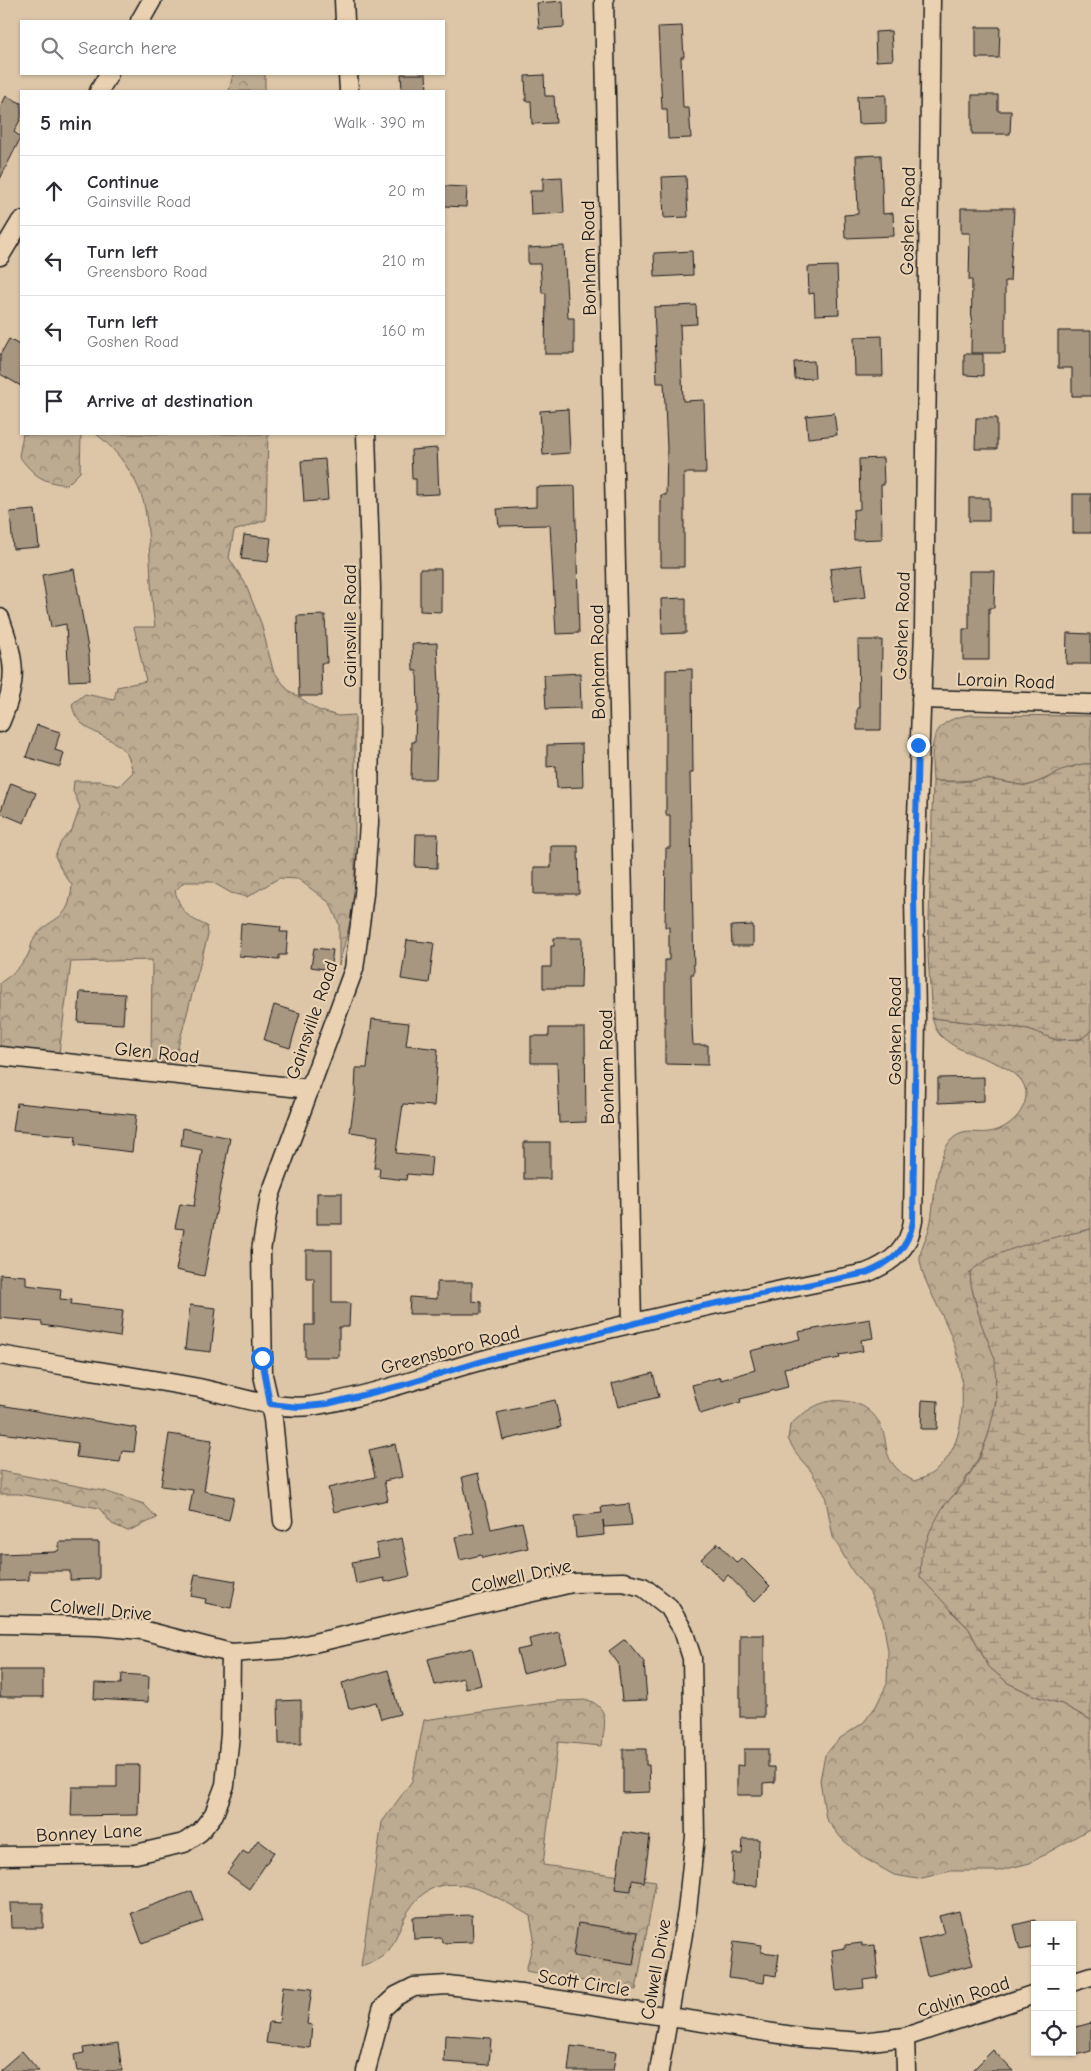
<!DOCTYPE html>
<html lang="en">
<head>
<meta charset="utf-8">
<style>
  :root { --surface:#fff; --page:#f7f7f7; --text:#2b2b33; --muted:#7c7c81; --line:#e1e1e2 }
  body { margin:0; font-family:"Comic Neue",sans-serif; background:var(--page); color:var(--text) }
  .controls { position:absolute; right:15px; bottom:15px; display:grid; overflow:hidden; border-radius:0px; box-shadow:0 1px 4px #0004 }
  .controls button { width:45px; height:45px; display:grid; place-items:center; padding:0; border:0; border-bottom:1px solid var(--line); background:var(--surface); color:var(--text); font:25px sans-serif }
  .stop { position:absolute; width:15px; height:15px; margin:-11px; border:4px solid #1a73e8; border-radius:50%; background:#fff }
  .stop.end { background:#1a73e8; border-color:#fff; box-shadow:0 1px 5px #0008 }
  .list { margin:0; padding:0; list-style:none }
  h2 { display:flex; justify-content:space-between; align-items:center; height:65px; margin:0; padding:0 20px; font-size:21px }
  h2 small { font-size:16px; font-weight:400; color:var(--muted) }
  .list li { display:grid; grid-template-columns:32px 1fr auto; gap:15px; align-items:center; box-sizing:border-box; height:70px; padding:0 20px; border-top:1px solid var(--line) }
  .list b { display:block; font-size:19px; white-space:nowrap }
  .list p { margin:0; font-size:16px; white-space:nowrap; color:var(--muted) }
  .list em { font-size:16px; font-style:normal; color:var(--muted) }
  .icon { flex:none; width:28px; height:28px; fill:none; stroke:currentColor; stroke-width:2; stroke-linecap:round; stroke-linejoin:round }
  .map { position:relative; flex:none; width:1091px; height:2071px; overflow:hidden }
  .search { position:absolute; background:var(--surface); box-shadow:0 1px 4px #0004; left:20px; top:20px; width:425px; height:55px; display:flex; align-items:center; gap:12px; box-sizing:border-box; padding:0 18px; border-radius:0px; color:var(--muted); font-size:19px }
  .panel { position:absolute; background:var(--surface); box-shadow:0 1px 4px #0004; left:20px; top:90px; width:425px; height:345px; border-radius:0px }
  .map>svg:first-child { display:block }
</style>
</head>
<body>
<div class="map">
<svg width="1091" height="2071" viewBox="0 0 1091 2071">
  <defs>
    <pattern id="forest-crowns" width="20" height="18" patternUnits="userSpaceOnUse" patternTransform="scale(1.25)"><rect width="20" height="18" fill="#bcaa91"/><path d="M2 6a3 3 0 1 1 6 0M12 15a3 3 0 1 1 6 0" fill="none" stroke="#988a76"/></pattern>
    <pattern id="wetland-marsh" width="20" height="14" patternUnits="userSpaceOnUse" patternTransform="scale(1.25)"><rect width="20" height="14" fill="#bcaa91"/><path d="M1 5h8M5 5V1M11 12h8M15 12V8" fill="none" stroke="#988a76"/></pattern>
  </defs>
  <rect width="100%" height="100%" fill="#ddc6a8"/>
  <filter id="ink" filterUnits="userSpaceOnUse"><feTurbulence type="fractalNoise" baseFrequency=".02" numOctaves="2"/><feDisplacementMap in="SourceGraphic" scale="10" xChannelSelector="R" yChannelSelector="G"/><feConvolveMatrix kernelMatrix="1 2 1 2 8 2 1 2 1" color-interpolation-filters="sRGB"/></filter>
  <g filter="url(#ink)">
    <g fill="url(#forest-crowns)" stroke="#6c6356">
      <path d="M233,74H265V91H229Z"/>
      <path d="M23,434H81L80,472L67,485C42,482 34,476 19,456Z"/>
      <path d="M96,434H268L266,520L234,531L229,558L245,583L261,623L273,670L287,689L318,710L338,716L355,715V903L339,965V924L330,903L298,879L279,878L247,897L231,893L212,882H184L175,891C181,912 187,917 207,926L208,935L174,1062H151L152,960L71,962L59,1053L0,1047V983C10,976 22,966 28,955C31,949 31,942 35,937C54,913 69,924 72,885L62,871L55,856L61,842L72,830L80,807L73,791L74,781H101L119,786L133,772C131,766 130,758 126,753C110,732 76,734 72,704L85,694L114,700L117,687L146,681L134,627H155C149,588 152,548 145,509C140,481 118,450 96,434Z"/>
      <path d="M969,715L1091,716V764C1067,763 1051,779 1029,785C1022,787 1013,783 1006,782C982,778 958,782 933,781C931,745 928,721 969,715Z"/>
      <path d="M932,1018L1029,1029L1056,1040L1081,1039L1091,1031V1229L1044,1241L970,1273C972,1303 985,1329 995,1357C997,1365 996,1375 996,1384C997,1433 975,1472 943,1507L951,1611L969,1629L989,1667L1008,1683L1035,1696L1062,1704L1091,1720V1828L1030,1863L998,1871H951L918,1879L894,1875L864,1858L842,1839L826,1819L820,1780L825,1755L839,1739L864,1722L876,1706L887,1684L888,1651L883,1621L870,1593L853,1572L833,1537L825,1495L811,1471L797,1455L788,1439L790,1425C805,1411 822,1398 844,1401C866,1403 880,1416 885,1439C886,1446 887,1455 891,1461C897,1470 904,1476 914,1481C972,1466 968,1383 952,1338C944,1315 923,1283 920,1261C919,1249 928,1236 930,1225C935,1203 935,1148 956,1136C967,1129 977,1134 989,1132C1006,1130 1025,1114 1026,1095C1027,1067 977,1058 958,1048C952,1045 945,1040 940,1035C936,1031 934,1024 932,1018Z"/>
      <path d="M0,1471L104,1491L144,1504L157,1518L128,1531L112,1524L99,1508L19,1494H0Z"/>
      <path d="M588,1700C611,1709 604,1725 602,1746L558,1742L543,1865L656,1881L636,1990L526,1971L534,1938L530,1916C486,1890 433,1858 403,1921C390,1949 392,1956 361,1966L382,1822L412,1781L424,1720L559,1701Z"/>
    </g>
    <g fill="url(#wetland-marsh)" stroke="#6c6356">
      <path d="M1082,764H1091V1031L1081,1039L1056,1040L1029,1029L932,1018L928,956L933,781L958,782L987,779L1027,786L1046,779L1061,770Z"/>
      <path d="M1091,1229V1720L1062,1704L1035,1696L1008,1683L989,1667L969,1629L920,1577L921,1557L930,1531L943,1507L963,1485L979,1459L988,1436L996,1402L995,1359L981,1323L971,1285L970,1273C990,1248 1059,1237 1091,1229Z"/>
    </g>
    <g fill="#a79680" stroke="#1c1c1c">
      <path d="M563,1L564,27L539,29L537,3Z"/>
      <path d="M682,26L684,57H681L683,108H689L691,138L668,139L667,109H662L658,27Z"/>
      <path d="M976,27H1000L999,58H976Z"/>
      <path d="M891,31L893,60L876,61L875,32Z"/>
      <path d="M401,74H426L427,91H402Z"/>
      <path d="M544,75L545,96H554L556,123L532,124L531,101H526L525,76Z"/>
      <path d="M886,95V123L858,124L857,96Z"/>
      <path d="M972,95H998V111H1011L1010,134H972Z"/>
      <path d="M6,96L21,103V118L14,132L21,137L0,179V108Z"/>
      <path d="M881,155L883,214L893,213L894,236L845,238L844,215L858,214L856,156Z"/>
      <path d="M686,176L688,217L664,218L662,177Z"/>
      <path d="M562,177L564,213L531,215L530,191H543V178Z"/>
      <path d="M444,186L467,187L466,207L444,206Z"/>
      <path d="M961,208H1014L1010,281H1005V353H971L972,280H969L970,233H961Z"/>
      <path d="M564,246L568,318H574V354H545L546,293H542L540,264H528V248Z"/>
      <path d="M692,251L693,275L655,277L654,253Z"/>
      <path d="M837,266L839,314L815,315L814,293L809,294L808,267Z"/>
      <path d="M696,305L697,324L680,325L683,401L704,400L706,473H684V567H661V495H666L667,448L664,383H657L654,307Z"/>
      <path d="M1058,331H1091V396H1072V368H1058Z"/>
      <path d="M882,336L883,376H855L854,337Z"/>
      <path d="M9,339L21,346V386L0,374V355Z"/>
      <path d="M964,354H983V376L964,375Z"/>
      <path d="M814,361L815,378L795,379L794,362Z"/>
      <path d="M568,409L570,453L543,455L540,411Z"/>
      <path d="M834,413L837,435L808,438L806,416Z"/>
      <path d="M976,418H997V449H975Z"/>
      <path d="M437,448L439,494L416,495V479H412L411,450Z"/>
      <path d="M883,458L884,485H881L882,539L854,540L853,510L860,509L859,459Z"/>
      <path d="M325,459L328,500L304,502L301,461Z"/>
      <path d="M575,486L579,633L556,634L550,525L499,526L497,509L536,507V487Z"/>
      <rect x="1073" y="494" width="18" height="39"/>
      <rect x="969" y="498" width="20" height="23"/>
      <path d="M35,510L39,547L13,549L10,512Z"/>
      <path d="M244,535L271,538L268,562L241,559Z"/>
      <path d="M862,565L866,597L834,601L830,569Z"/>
      <path d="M74,569L89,654L90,680L69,681L66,624L51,627L42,575Z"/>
      <path d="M420,569H441V612L420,611Z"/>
      <path d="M969,571H995L994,608H989V660H963V629H969Z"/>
      <path d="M686,598V633L662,634L661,599Z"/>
      <path d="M325,615L327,663H321L322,696H299L297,616Z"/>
      <path d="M1067,633L1091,634V664H1066Z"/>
      <path d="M858,640H882L881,730H857V708H859Z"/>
      <path d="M437,643L439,686L436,779H411L412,742H415L416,712H418L417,671H413L412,644Z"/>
      <path d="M692,669L693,773H690L694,974H691L692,1026L693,1045H708V1065L665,1064V960H669V927H665L666,848H670V815H666V670Z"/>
      <path d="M580,673L581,708L546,709L544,675Z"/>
      <path d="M37,725L60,732L55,750L64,753L60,767L26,757Z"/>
      <path d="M582,744L583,787L557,788L556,766L547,767V745Z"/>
      <path d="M11,783L36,793L24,823L0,813Z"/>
      <path d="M416,834H438L437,868L415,867Z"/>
      <path d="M551,846H578L579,894H534V867H551Z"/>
      <path d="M241,923L281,927L280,932H288L286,955H279V959L239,956Z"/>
      <path d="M753,925V946H732L731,926Z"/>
      <path d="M554,938H582L581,988H543V967H551V946H554Z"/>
      <path d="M407,940L434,943L429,983L401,979Z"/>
      <path d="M314,948L333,950L330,970L311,967Z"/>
      <path d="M80,992L125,994L123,1024L78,1022Z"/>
      <path d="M274,1005L300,1013L290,1048L264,1040Z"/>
      <path d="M372,1019L409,1023L406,1045L438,1049L434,1106L403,1104L396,1153L432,1157L430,1176L407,1174L406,1180L379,1177L380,1168H374L378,1136L350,1132L355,1094L356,1068H367Z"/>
      <path d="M549,1028H585L586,1122L559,1123L557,1063H531V1036H549Z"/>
      <path d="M984,1077V1101L938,1103V1078Z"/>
      <path d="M17,1103L136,1115L132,1152L75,1145L76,1136L13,1131Z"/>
      <path d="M183,1128L230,1138L204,1276L176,1270L184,1229L175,1228L180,1204L194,1206L202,1150L181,1146Z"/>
      <rect x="524" y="1142" width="26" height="37"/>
      <rect x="317" y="1193" width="25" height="31"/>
      <path d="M306,1250H332V1303H350L349,1327H339V1357H305V1325H314V1278H306Z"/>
      <path d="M0,1274L26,1276V1285L61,1289L60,1299L72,1300L71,1304L123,1310L120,1337L42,1325V1322L0,1318Z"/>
      <path d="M437,1282H472V1301L481,1302V1314H409L410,1297L437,1299Z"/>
      <path d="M190,1305L216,1308L211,1352L185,1349Z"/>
      <path d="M870,1319L873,1338L861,1340L863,1351L839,1355L840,1358L784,1368L788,1387L740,1399L741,1402L700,1414L692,1385L721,1377V1380L755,1370L750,1351L800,1339L798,1332Z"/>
      <path d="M653,1373L659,1397L618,1407L612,1384Z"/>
      <path d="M555,1400L561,1427L503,1440L497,1413Z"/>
      <path d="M922,1400L938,1401L937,1429H921Z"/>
      <path d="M0,1405L137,1428L134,1452L122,1451L120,1462L76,1457L78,1443L0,1433Z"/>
      <path d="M169,1434L212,1440L204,1491L234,1497L229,1520L189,1512L193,1490L161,1486Z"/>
      <path d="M395,1444L402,1477L384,1481L388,1500L334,1512L328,1488L375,1477L369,1450Z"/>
      <path d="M478,1473L491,1529L522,1522L528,1548L482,1558L481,1555L460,1560L455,1537L474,1533L462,1477Z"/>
      <path d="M629,1504L632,1525L604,1527L603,1520L604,1535L576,1538L574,1516L602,1513L601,1507Z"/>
      <path d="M402,1538L410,1576L385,1582L384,1578L356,1584L352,1562L379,1557L376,1544Z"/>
      <path d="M59,1542H99V1579L70,1580V1571H29V1580L0,1581V1554L55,1552L59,1550Z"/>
      <path d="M718,1543L737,1563L742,1558L770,1586L754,1602L728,1575L723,1581L701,1559Z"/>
      <path d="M195,1574L236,1581L231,1608L205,1603L206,1599L191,1596Z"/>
      <path d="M559,1632L567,1662L523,1673L517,1650L531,1647L529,1639Z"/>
      <rect x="740" y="1635" width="24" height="82"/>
      <path d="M625,1639L644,1662L647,1700L622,1701L618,1663L609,1651Z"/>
      <path d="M472,1648L481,1685L466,1689L463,1678L435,1685L428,1659Z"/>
      <rect x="0" y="1670" width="43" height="27"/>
      <path d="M388,1670L400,1714L381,1719L376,1702L349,1709L342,1683Z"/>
      <path d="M122,1674L149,1676L148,1702L94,1699L95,1683L121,1684Z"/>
      <path d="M301,1700V1744H279L278,1701Z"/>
      <path d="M623,1749H646V1765H649L650,1792L623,1793Z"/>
      <path d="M744,1749H768V1767H775V1782L763,1783V1795H737V1765L744,1766Z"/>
      <path d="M117,1765H139L138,1815L71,1816L72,1787H117Z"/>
      <path d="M623,1832L650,1836L644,1882L632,1880L631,1891L615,1889Z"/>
      <path d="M743,1839H759L757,1886L732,1885L733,1854H742Z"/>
      <path d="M258,1840L274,1852L249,1889L227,1873L243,1851L248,1854Z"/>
      <path d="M192,1891L203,1921L142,1943L131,1913Z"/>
      <path d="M10,1903H43V1928H11Z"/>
      <path d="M959,1911L973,1965L927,1976L918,1939L944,1933L939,1916Z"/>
      <path d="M472,1915L473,1942L442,1943L441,1938L414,1939L413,1917Z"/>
      <path d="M1035,1920V1947L1020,1950L1014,1925Z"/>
      <path d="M578,1923L638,1932L633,1965L573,1956Z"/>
      <path d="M734,1941L762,1945L761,1952L779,1954L776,1976L765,1974L764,1983L729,1978Z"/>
      <path d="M862,1943V1946L875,1945L878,1978L863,1980L864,1988L836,1991L832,1950L845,1948V1945Z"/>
      <path d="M283,1986L312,1989L307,2024L312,2025L310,2048L266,2043L269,2022L279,2023Z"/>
      <path d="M1091,2023V2051L1072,2056V2028Z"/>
      <path d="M445,2035L491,2038L489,2065L444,2062Z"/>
      <path d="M118,2043L122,2071H77L74,2055L84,2053L83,2048Z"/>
      <path d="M571,2046L616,2052L613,2071H568Z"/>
      <path d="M993,2050L1013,2071H972Z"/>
      <path d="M22,2051L39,2071H0V2070Z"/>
    </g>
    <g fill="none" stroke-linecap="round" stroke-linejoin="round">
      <g stroke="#1c1c1c" stroke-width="21">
        <g id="minor">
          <path d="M344,0L345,21"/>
          <path d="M604,0L632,1324"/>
          <path d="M140,21L152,0"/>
          <path d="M348,74L349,91"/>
          <path d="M99,91L109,74"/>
          <path d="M0,256L21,221"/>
          <path d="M0,618C15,661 19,679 0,723"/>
          <path d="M921,699L1091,704"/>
          <path d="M0,1056L310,1089"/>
          <path d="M0,1355C66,1366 133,1376 199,1388C236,1396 273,1410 311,1406C374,1396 433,1373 494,1357C617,1326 741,1297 866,1273C892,1263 909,1249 913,1221L916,1017L914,896L924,631L931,0"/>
          <path d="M283,1521L273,1419L263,1375L261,1251L270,1196L354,969L364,894L369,823L371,588L366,434"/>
          <path d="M0,1624L96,1626L142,1630L231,1653L288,1649L572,1583L623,1582L643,1587L669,1607L683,1630L692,1658L695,1836L687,1911L659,2071"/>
          <path d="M0,1856L136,1854L184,1843L200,1832L214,1814L225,1785L230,1734L231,1653"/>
          <path d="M1072,1982L1091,1976"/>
          <path d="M905,2037L1035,1994"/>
          <path d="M366,2071L382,2009L396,1996L414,1987L448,1985L521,1994L806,2038L862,2042L905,2037L906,2071"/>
        </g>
      </g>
      <use href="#minor" stroke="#e9d1b1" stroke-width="18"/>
    </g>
  </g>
  <g fill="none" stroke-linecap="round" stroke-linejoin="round" filter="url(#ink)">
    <path stroke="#1a73e8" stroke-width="6" d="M262,1358L270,1404L298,1407L327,1404L403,1385L489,1359L584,1337L688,1309L866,1273C891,1263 909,1249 913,1221L916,1017L914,896L918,745"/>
  </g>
  <g text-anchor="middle" stroke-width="4.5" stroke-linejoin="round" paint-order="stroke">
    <g font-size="19" fill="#1c1c1c" stroke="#e9d1b1">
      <text transform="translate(907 221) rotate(-89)" y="7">Goshen Road</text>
      <text transform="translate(588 258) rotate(-91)" y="7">Bonham Road</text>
      <text transform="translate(349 626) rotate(-90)" y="7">Gainsville Road</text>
      <text transform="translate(901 626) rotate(-88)" y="7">Goshen Road</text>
      <text transform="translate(597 662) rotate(-91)" y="7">Bonham Road</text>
      <text transform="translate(1006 680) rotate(2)" y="7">Lorain Road</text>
      <text transform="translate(311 1020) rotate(-71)" y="7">Gainsville Road</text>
      <text transform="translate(894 1031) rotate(-90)" y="7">Goshen Road</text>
      <text transform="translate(157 1052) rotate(6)" y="7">Glen Road</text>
      <text transform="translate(606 1067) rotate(-91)" y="7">Bonham Road</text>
      <text transform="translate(450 1349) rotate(-15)" y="7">Greensboro Road</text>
      <text transform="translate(521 1575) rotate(-12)" y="7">Colwell Drive</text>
      <text transform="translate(101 1609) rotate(5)" y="7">Colwell Drive</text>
      <text transform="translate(89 1832) rotate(-3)" y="7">Bonney Lane</text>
      <text transform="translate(655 1969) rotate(-80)" y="7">Colwell Drive</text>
      <text transform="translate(584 1982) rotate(9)" y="7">Scott Circle</text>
      <text transform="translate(963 1996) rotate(-18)" y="7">Calvin Road</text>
    </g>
  </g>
</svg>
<div class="controls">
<button>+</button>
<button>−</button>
<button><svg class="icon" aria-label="locate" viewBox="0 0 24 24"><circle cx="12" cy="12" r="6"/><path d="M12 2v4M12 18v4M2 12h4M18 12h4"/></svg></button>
</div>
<div class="stop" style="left:262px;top:1358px"></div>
<div class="stop end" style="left:918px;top:745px"></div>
<div class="search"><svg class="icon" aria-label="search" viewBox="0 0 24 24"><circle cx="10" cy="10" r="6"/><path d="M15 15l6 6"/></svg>Search here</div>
<section class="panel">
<h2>5 min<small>Walk · 390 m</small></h2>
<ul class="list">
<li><svg class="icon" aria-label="ahead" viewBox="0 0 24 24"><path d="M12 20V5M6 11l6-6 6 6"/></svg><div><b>Continue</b><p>Gainsville Road</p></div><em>20 m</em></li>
<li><svg class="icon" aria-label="left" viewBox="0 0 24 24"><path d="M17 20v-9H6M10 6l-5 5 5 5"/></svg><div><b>Turn left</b><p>Greensboro Road</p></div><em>210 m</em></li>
<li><svg class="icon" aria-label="left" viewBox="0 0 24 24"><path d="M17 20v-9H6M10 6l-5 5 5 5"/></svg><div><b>Turn left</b><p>Goshen Road</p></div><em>160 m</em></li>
<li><svg class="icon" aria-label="arrive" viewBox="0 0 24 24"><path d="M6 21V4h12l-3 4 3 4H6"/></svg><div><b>Arrive at destination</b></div></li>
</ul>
</section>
</div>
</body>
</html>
